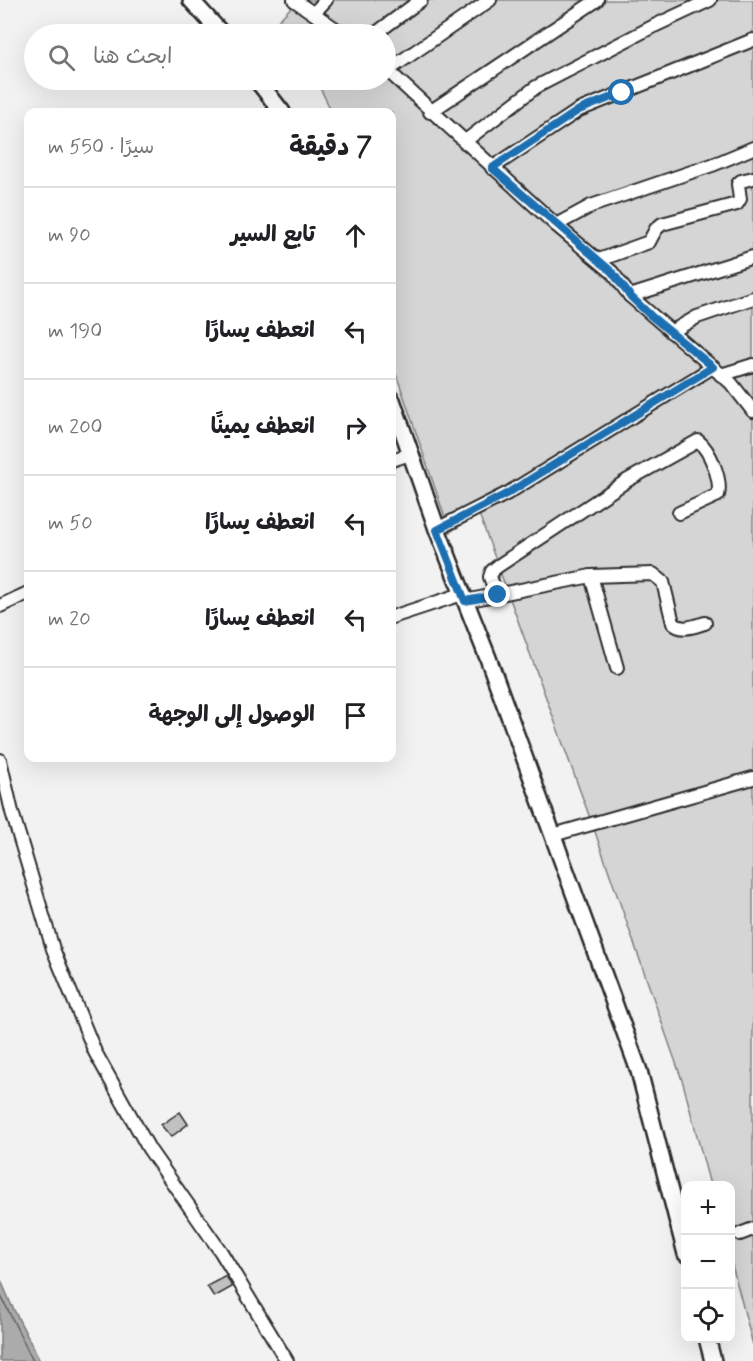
<!DOCTYPE html>
<html lang="ar">
<head>
<meta charset="utf-8">
<style>
  :root { --surface:#fff; --page:#f6f6f6; --text:#202124; --muted:#757577; --line:#e0e0e0 }
  body { margin:0; font-family:Mynerve,"Playpen Sans Arabic",sans-serif; background:var(--page); color:var(--text); direction:rtl }
  .controls { position:absolute; right:18px; bottom:18px; display:grid; overflow:hidden; border-radius:12px; box-shadow:0 6px 24px #0002 }
  .controls button { width:54px; height:54px; display:grid; place-items:center; padding:0; border:0; border-bottom:2px solid var(--line); background:var(--surface); color:var(--text); font:30px sans-serif }
  .stop { position:absolute; width:18px; height:18px; margin:-14px; border:4px solid #1f6fb2; border-radius:50%; background:#fff }
  .stop.end { background:#1f6fb2; border-color:#fff; box-shadow:0 2px 6px #0008 }
  .list { margin:0; padding:0; list-style:none }
  h2 { display:flex; justify-content:space-between; align-items:center; height:78px; margin:0; padding:0 24px; font-size:26px }
  h2 small { font-size:20px; font-weight:400; color:var(--muted) }
  .list li { display:grid; grid-template-columns:39px 1fr auto; gap:18px; align-items:center; box-sizing:border-box; height:96px; padding:0 24px; border-top:2px solid var(--line) }
  .list b { display:block; font-size:22px; white-space:nowrap }
  .list em { font-size:20px; font-style:normal; color:var(--muted) }
  .icon { flex:none; width:33px; height:33px; fill:none; stroke:currentColor; stroke-width:2; stroke-linecap:round; stroke-linejoin:round }
  .map { position:relative; flex:none; width:753px; height:1361px; overflow:hidden; direction:ltr }
  .search { position:absolute; background:var(--surface); box-shadow:0 6px 24px #0002; left:24px; top:24px; width:372px; height:66px; display:flex; align-items:center; gap:15px; box-sizing:border-box; padding:0 21px; border-radius:33px; color:var(--muted); font-size:22px }
  .panel { position:absolute; background:var(--surface); box-shadow:0 6px 24px #0002; left:24px; top:108px; width:372px; height:654px; border-radius:12px; direction:rtl }
  .map>svg:first-child { display:block }
</style>
</head>
<body>
<div class="map">
<svg width="753" height="1361" viewBox="0 0 753 1361">
  <rect width="100%" height="100%" fill="#f2f2f2"/>
  <filter id="ink" filterUnits="userSpaceOnUse"><feTurbulence type="fractalNoise" baseFrequency=".0167" numOctaves="2"/><feDisplacementMap in="SourceGraphic" scale="12" xChannelSelector="R" yChannelSelector="G"/><feConvolveMatrix kernelMatrix="1 2 1 2 8 2 1 2 1" color-interpolation-filters="sRGB"/></filter>
  <g filter="url(#ink)">
    <path fill="#d5d5d5" stroke="#808080" stroke-width="1.5" d="M298,0H753V1345L731,1261L730,1186L710,1185L683,1083L594,829L479,514L450,532L392,362V112H332L316,80H386V34H288L278,21Z"/>
    <path fill="#ababab" stroke="#787878" stroke-width="1.5" d="M0,1278L11,1304L40,1361H0Z"/>
    <g fill="none" stroke-linecap="round" stroke-linejoin="round">
      <path stroke="#5e5e5e" stroke-width="1.5" d="M0,1294L33,1361"/>
    </g>
    <g fill="#c1c1c1" stroke="#2b2b2b" stroke-width="1.5">
      <path d="M180,1112L188,1124L171,1137L161,1125Z"/>
      <path d="M226,1276L232,1287L214,1297L207,1286Z"/>
    </g>
    <g fill="none" stroke-linecap="round" stroke-linejoin="round">
      <g stroke="#2b2b2b" stroke-width="16">
        <g id="minor">
          <path d="M294,0L343,34"/>
          <path d="M314,13L326,0"/>
          <path d="M375,34L421,0"/>
          <path d="M386,69L556,225L612,272L630,296L731,383L753,411"/>
          <path d="M387,71L490,0"/>
          <path d="M430,112L597,0"/>
          <path d="M464,142L536,87L654,26L710,0"/>
          <path d="M492,168L579,110L753,40"/>
          <path d="M556,225L591,206L715,164L753,148"/>
          <path d="M599,260L649,242L656,229L662,224L737,204L740,199L738,184L741,181L753,178"/>
          <path d="M630,296L753,257"/>
          <path d="M671,332L697,317L753,298"/>
          <path d="M721,375L753,365"/>
          <path d="M392,460L410,454"/>
          <path d="M437,529L508,493L713,367"/>
          <path d="M591,576L617,668"/>
          <path d="M497,595L490,577L492,571L498,566L628,480L698,441C710,450 722,480 718,495L679,513"/>
          <path d="M465,601L591,576L653,574L663,582L673,623C682,632 694,626 705,623"/>
          <path d="M0,606L28,593"/>
          <path d="M392,617L462,594"/>
          <path d="M0,760L12,812L53,949L95,1052L149,1149L221,1252L287,1361"/>
          <path d="M553,835L753,778"/>
          <path d="M740,1234L753,1229"/>
        </g>
      </g>
      <g stroke="#2b2b2b" stroke-width="20">
        <g id="major">
          <path d="M191,0L222,34"/>
          <path d="M257,80L282,112"/>
          <path d="M392,400L437,529L488,658L639,1071L686,1254"/>
          <path d="M707,1338L713,1361"/>
        </g>
      </g>
      <use href="#minor" stroke="#fff" stroke-width="12"/>
      <use href="#major" stroke="#fff" stroke-width="15"/>
    </g>
  </g>
  <g fill="none" stroke-linecap="round" stroke-linejoin="round" filter="url(#ink)">
    <path stroke="#1f6fb2" stroke-width="8" d="M498,595L465,601L437,530L508,493L713,367L651,316L630,296L612,272L492,168L579,110L622,93"/>
  </g>
</svg>
<div class="controls">
<button>+</button>
<button>−</button>
<button><svg class="icon" aria-label="locate" viewBox="0 0 24 24"><circle cx="12" cy="12" r="6"/><path d="M12 2v4M12 18v4M2 12h4M18 12h4"/></svg></button>
</div>
<div class="stop" style="left:622px;top:93px"></div>
<div class="stop end" style="left:498px;top:595px"></div>
<div class="search"><svg class="icon" aria-label="search" viewBox="0 0 24 24"><circle cx="10" cy="10" r="6"/><path d="M15 15l6 6"/></svg>ابحث هنا</div>
<section class="panel">
<h2>7 دقيقة<small>سيرًا · 550 m</small></h2>
<ul class="list">
<li><svg class="icon" aria-label="ahead" viewBox="0 0 24 24"><path d="M12 20V5M6 11l6-6 6 6"/></svg><div><b>تابع السير</b></div><em>90 m</em></li>
<li><svg class="icon" aria-label="left" viewBox="0 0 24 24"><path d="M17 20v-9H6M10 6l-5 5 5 5"/></svg><div><b>انعطف يسارًا</b></div><em>190 m</em></li>
<li><svg class="icon" aria-label="right" viewBox="0 0 24 24"><path d="M7 20v-9h11M14 6l5 5-5 5"/></svg><div><b>انعطف يمينًا</b></div><em>200 m</em></li>
<li><svg class="icon" aria-label="left" viewBox="0 0 24 24"><path d="M17 20v-9H6M10 6l-5 5 5 5"/></svg><div><b>انعطف يسارًا</b></div><em>50 m</em></li>
<li><svg class="icon" aria-label="left" viewBox="0 0 24 24"><path d="M17 20v-9H6M10 6l-5 5 5 5"/></svg><div><b>انعطف يسارًا</b></div><em>20 m</em></li>
<li><svg class="icon" aria-label="arrive" viewBox="0 0 24 24"><path d="M6 21V4h12l-3 4 3 4H6"/></svg><div><b>الوصول إلى الوجهة</b></div></li>
</ul>
</section>
</div>
</body>
</html>
